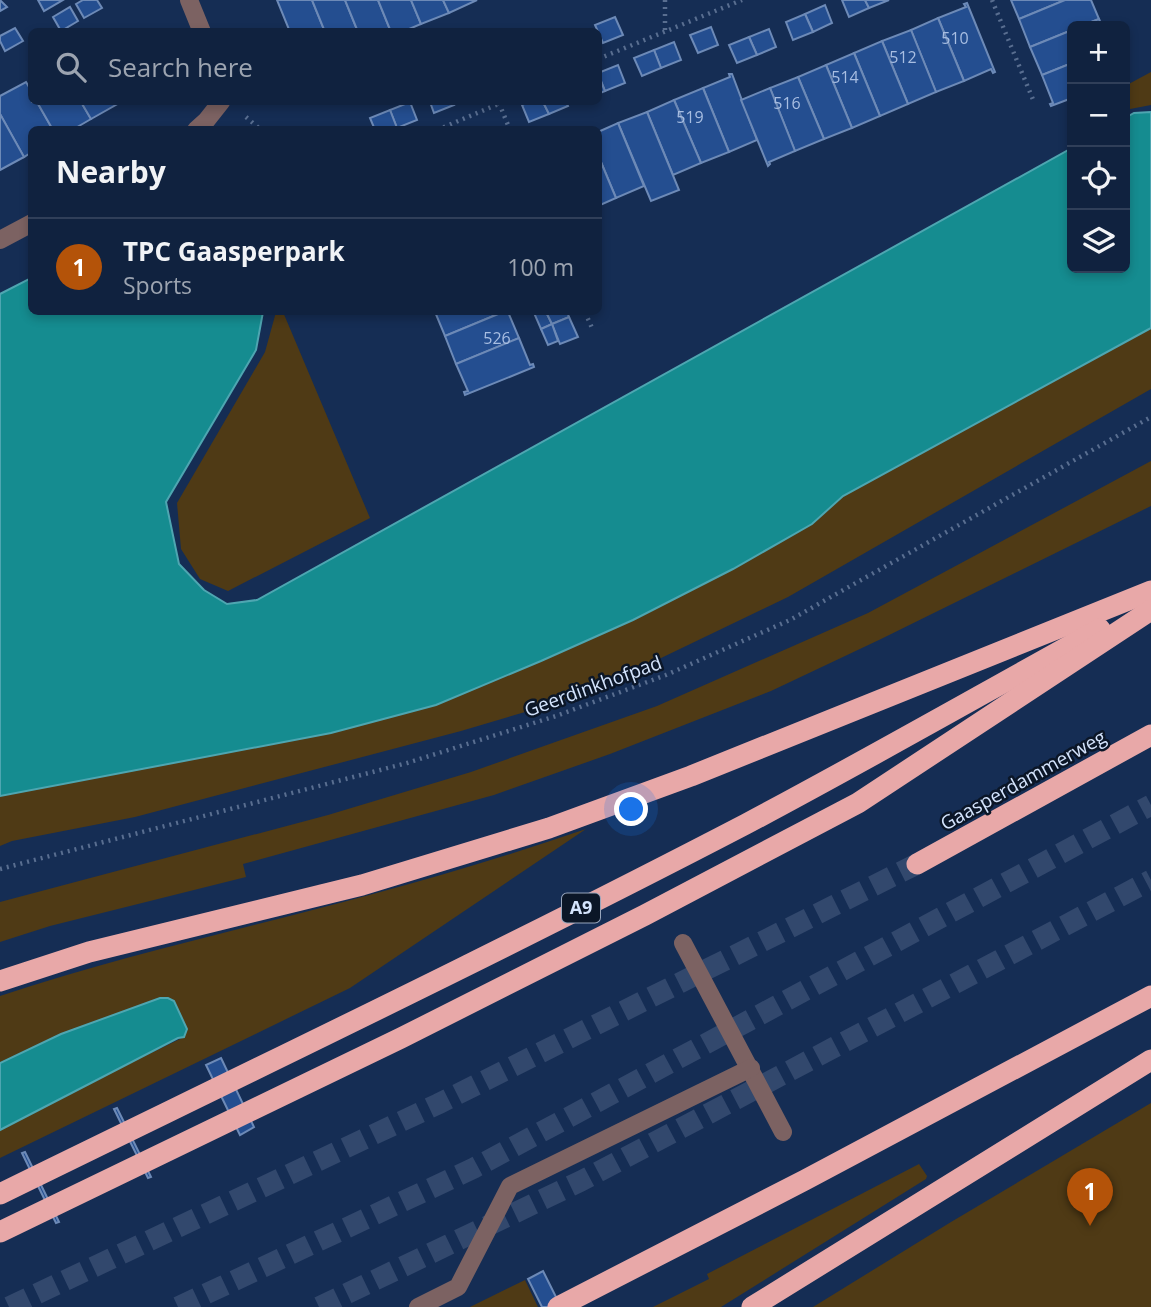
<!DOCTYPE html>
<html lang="en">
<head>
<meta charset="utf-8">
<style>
  :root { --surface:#10223f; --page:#192a46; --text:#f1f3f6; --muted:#9ca4b0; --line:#303f59; --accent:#b45309 }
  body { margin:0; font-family:"Open Sans",sans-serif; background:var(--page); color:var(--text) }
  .controls { position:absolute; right:21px; top:21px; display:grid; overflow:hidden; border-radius:10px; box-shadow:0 4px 10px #0003 }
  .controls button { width:63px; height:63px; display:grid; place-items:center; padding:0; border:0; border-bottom:2px solid var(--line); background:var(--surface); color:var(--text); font:35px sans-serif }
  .you { position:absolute; left:632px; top:810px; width:24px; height:24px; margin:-18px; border:5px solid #fff; border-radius:50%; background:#1a73e8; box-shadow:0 0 0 10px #1a73e833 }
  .badge { display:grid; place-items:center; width:46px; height:46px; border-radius:50%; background:var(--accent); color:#fff; font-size:23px; font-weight:700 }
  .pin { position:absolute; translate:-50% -58px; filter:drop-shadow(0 2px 4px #0008) }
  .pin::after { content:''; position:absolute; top:37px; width:24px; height:21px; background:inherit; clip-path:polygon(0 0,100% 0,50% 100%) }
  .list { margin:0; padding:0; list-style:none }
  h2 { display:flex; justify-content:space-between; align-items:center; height:91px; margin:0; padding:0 28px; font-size:30px }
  h2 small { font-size:23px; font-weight:400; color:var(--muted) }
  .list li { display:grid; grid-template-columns:46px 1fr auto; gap:21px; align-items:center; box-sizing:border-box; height:98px; padding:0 28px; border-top:2px solid var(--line) }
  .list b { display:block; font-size:26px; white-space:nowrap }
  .list p { margin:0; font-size:23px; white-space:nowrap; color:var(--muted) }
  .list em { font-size:23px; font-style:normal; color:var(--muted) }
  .icon { flex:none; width:38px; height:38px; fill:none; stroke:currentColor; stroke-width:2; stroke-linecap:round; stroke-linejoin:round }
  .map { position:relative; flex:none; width:1151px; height:1307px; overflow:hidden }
  .search { position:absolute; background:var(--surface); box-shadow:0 4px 10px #0003; left:28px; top:28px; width:574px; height:77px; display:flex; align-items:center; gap:18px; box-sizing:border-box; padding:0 24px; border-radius:10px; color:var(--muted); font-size:26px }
  .panel { position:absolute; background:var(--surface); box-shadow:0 4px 10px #0003; left:28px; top:126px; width:574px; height:189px; border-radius:10px }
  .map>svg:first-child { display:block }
</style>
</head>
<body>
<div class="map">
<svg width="1151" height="1307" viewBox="0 0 1151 1307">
  <rect width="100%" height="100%" fill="#152d54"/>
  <g fill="#4f3a15">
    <path d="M1151,72V105L1125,110V86Z"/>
    <path d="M276,312H283L370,518L228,591L200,579L181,549L177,503L265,352Z"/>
    <path d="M1151,328V389L788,597L659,659L559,702L461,731L135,817L12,841L0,846V796L331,733L436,705L541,661L633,620L733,569L812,524L843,496Z"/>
    <path d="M1151,461V506L881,639L771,691L610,754L494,795L243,864L246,877L50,926L0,942V902L328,815L471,772L657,706L868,613Z"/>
    <path d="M586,829L350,988L0,1158V1130L89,1083L182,1038L160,998L61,1034L0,1063V996C123,955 249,928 373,894C445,875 516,853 586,829Z"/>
    <path d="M1151,1103V1307H813L951,1222Z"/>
    <path d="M919,1164L927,1176L926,1179L721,1307H653L709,1279L707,1274Z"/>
    <path d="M525,1280L538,1307H470Z"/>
  </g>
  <g fill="#158c90" stroke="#4ea6b1" stroke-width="2">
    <path d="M1151,112V328L843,496L812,524L733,569L633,620L541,661L436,705L331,733L0,796V294L31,278L32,312H263L256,350L166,502L179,564L204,590L227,604L257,600L1072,148V268H1125V118L1134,113Z"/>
    <path d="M160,998H168L174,1001L187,1029L184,1037L178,1038L0,1130V1063L61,1034Z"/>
  </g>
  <g fill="#244e90" stroke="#6d8ab7" stroke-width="2">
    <path d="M0,0L7,7L0,11Z"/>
    <path d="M38,0H63L44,11Z"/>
    <path d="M83,0H97L102,8L84,18L76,4Z"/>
    <path d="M277,0H312L325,32H290Z"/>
    <path d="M312,0H345L358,32H325Z"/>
    <path d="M345,0H378L391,32H358Z"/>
    <path d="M378,0H411L421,24L402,32H391Z"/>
    <path d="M411,0H443L449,13L421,24Z"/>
    <path d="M443,0H477L449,13Z"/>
    <path d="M842,0H865L869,8L849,17Z"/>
    <path d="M865,0H889L869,8Z"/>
    <path d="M1011,0H1065L1019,19Z"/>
    <path d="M1065,0H1091L1099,19L1081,26H1072V30L1030,47L1019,19Z"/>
    <path d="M967,3L995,72L993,73L991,69L964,81L938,18L966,7L964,4Z"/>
    <path d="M825,5L832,23L813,32L805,14Z"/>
    <path d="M70,7L78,21L61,31L53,17Z"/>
    <path d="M805,14L813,32L793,40L786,22Z"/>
    <path d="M615,17L623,35L603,43L595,25Z"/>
    <path d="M938,18L964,81L936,92L911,30Z"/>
    <path d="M1099,19L1102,26H1081Z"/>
    <path d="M711,27L718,45L698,53L690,35Z"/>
    <path d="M15,28L23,41L5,51L0,41V36Z"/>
    <path d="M769,29L776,47L757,55L749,37Z"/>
    <path d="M911,30L936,92L908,104L882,41Z"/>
    <path d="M1072,30V63L1042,75L1030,47Z"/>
    <path d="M749,37L757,55L737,63L729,45Z"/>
    <path d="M882,41L908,104L880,116L854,53Z"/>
    <path d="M674,42L681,60L661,68L654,50Z"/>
    <path d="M654,50L661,68L642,76L634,58Z"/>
    <path d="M854,53L880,116L852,128L826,65Z"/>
    <path d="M1072,63V98L1051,106L1050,104L1053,103L1042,75Z"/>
    <path d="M618,65L625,83L605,91L598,73Z"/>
    <path d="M826,65L852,128L824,139L798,77Z"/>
    <path d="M729,74H732L757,140L729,152L703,88L730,77Z"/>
    <path d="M598,75L605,91L598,94Z"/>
    <path d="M798,77L824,139L795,151L770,88Z"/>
    <path d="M26,82L32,92V102H37L53,130H32V152L24,157L0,114V96Z"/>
    <path d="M703,88L729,152L701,163L674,100Z"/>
    <path d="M770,88L795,151L769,162L770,164L768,166L741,100Z"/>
    <path d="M674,100L701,163L673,175L647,112Z"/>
    <path d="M37,102H81L91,119L72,130H53Z"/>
    <path d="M81,102H121L91,119Z"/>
    <path d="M410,102L417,120L397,128L390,110Z"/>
    <path d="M430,102H452L454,105L434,113Z"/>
    <path d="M529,102H543L549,114L529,122L522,105Z"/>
    <path d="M543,102H566L568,106L549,114Z"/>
    <path d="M390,110L397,128L375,130L370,118Z"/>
    <path d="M647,112L679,190L651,201L618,123Z"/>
    <path d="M0,114L24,157L0,170Z"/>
    <path d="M618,123L644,186L616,198L598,155V132Z"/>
    <path d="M598,155L616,198L598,206Z"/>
    <path d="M435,312H503L445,336Z"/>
    <path d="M503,312H508L519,338L456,364L445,336Z"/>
    <path d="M538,312H546L552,324L541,329L534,313Z"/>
    <path d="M546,312H567L569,317L552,324Z"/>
    <path d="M569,317L578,337L560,344L552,324Z"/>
    <path d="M552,324L558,341L548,345L541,329Z"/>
    <path d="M519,338L530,365L533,364L534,367L465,395L464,392L468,391L456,364Z"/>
    <path d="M221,1058L254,1127L240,1135L206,1065Z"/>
    <path d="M117,1108L151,1177L148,1178L114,1109Z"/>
    <path d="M25,1152L59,1222L56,1223L22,1153Z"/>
    <path d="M543,1271L561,1307H542L528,1279Z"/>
  </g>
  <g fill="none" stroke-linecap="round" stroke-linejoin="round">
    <g stroke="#32486d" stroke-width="21" stroke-dasharray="21 10" stroke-linecap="butt">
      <path d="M9,1307L438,1104L917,864"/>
      <path d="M178,1307L474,1168L1151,805"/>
      <path d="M319,1307L581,1181L1151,880"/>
    </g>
    <g stroke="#596e90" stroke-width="4.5" stroke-dasharray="2 5" stroke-linecap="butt">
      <path d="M665,0V30"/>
      <path d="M992,0L1034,102"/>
      <path d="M598,59L742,0"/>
      <path d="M499,103L510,130"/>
      <path d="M246,117L261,130"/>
      <path d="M437,130L503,102"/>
      <path d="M585,312L592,328"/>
      <path d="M0,869L407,763L556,716L666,675L790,620L1151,417"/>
    </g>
    <g stroke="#7c6262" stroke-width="18">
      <path d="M189,0L202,32"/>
      <path d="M196,130L206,121L221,102"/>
      <path d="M0,240L32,223"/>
      <path d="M683,943L783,1132"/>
      <path d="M418,1307L458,1287L510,1186L751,1068"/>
    </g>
    <g stroke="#e8a8a8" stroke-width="21">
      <path d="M917,864L1151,735"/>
      <path d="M0,981L89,952L362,885L549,828L691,776L1151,591"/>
      <path d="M0,1194C249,1072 500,952 746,824C865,761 982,694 1100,629"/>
      <path d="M0,1232L401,1038L645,915L858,803L1151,610"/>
      <path d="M558,1307L805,1180L1151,996"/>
      <path d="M752,1307L1151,1060"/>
    </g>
  </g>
  <g text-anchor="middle" stroke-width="5" stroke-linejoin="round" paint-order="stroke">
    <g font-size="16" fill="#a8bee2">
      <text x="955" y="44">510</text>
      <text x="903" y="63">512</text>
      <text x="845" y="83">514</text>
      <text x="787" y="109">516</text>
      <text x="690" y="123">519</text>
      <text x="497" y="344">526</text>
    </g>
    <rect fill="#0b1627" stroke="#98a6bd" stroke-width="2" x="562" y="893.5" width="38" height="29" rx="5"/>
    <g font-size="18" font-weight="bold" fill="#d4e4fd">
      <text x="581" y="914">A9</text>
    </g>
    <g font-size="19" fill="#d4e4fd" stroke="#0b1627">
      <text transform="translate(593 686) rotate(-20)" y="7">Geerdinkhofpad</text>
      <text transform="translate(1023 780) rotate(-29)" y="7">Gaasperdammerweg</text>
    </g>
  </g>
</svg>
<div class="controls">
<button>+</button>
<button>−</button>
<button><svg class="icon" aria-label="locate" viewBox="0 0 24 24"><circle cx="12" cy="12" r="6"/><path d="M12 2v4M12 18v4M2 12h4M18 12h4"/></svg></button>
<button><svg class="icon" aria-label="layers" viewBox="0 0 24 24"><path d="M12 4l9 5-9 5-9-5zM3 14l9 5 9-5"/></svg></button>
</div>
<div class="you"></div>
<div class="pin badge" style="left:1090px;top:1226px">1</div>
<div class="search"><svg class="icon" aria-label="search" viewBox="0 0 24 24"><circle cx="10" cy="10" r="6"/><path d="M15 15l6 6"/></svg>Search here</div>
<section class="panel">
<h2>Nearby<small></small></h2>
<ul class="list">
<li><span class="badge">1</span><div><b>TPC Gaasperpark</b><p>Sports</p></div><em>100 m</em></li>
</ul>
</section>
</div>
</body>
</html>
